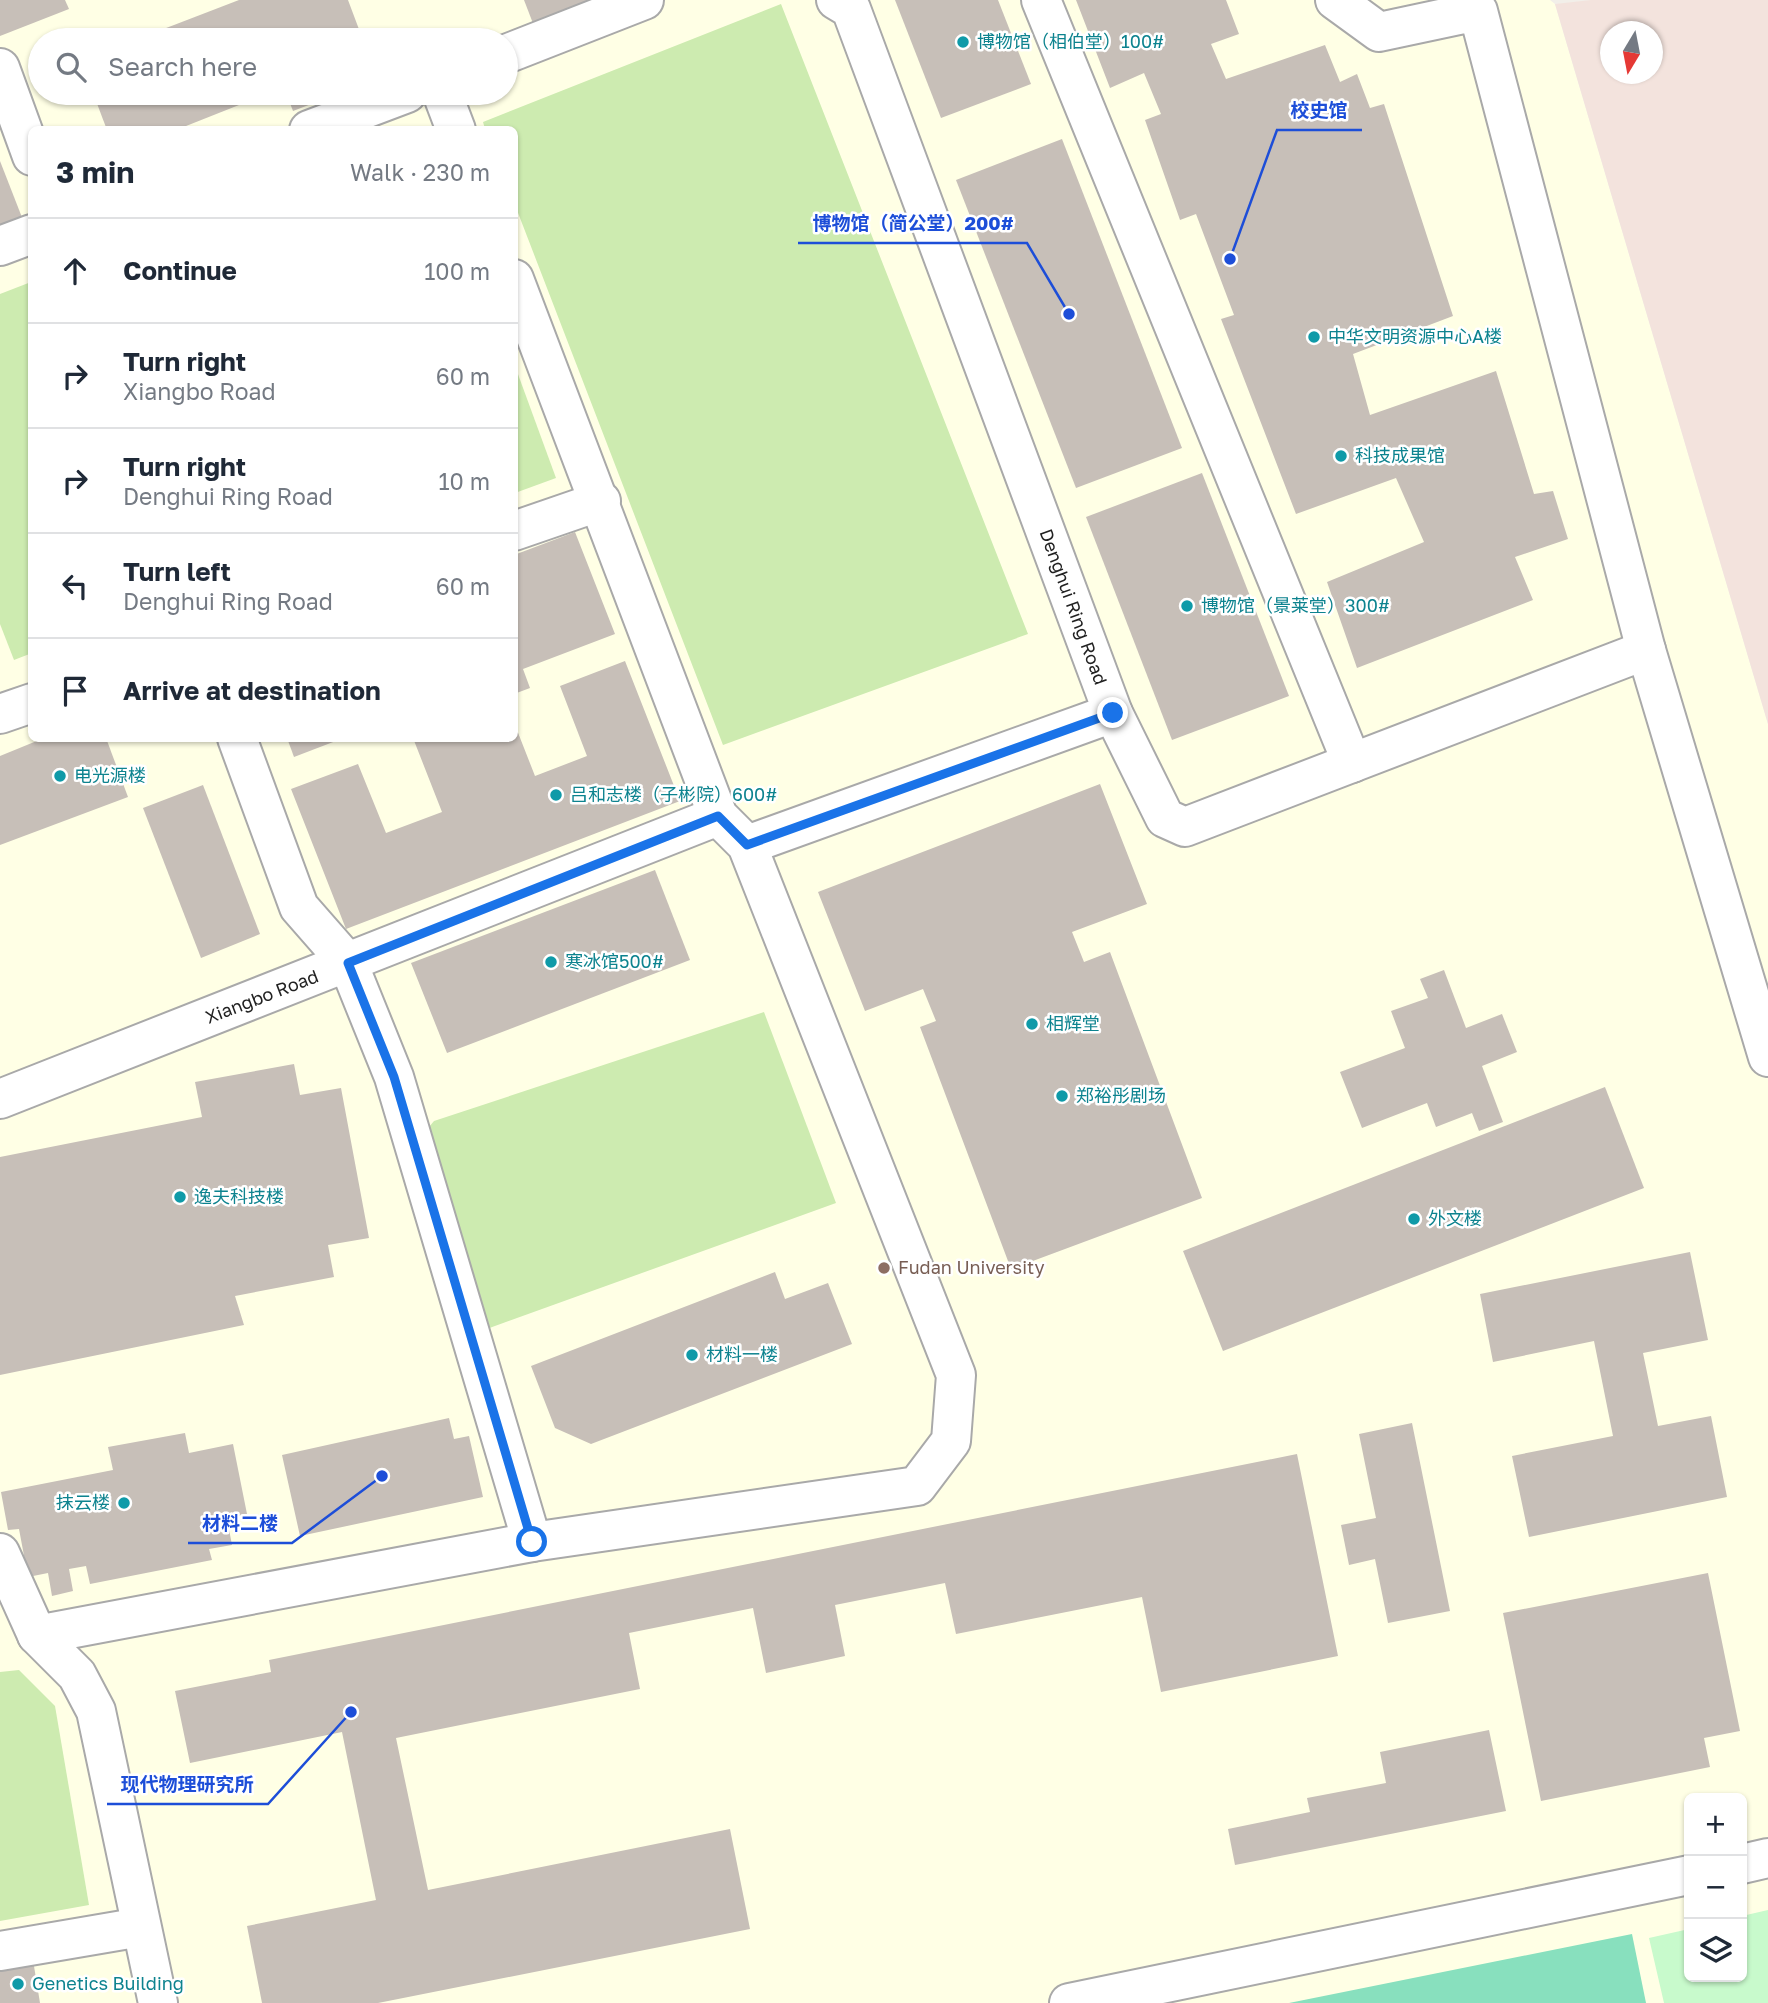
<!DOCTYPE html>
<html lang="en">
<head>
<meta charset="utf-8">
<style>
  :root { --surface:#fff; --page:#f2f2f3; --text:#1f2937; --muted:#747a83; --line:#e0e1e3 }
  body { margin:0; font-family:"Golos Text","Noto Sans SC",sans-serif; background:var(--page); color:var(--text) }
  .controls { position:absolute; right:21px; bottom:21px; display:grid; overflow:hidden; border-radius:10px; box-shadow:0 2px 5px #0004 }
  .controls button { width:63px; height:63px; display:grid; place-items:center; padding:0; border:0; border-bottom:2px solid var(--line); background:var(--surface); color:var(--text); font:35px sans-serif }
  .compass { position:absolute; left:1600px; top:21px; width:63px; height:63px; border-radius:50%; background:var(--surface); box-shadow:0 2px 5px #0004; rotate:190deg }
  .stop { position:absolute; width:21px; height:21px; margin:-16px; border:5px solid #1a73e8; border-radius:50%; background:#fff }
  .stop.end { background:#1a73e8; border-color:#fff; box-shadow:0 2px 7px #0008 }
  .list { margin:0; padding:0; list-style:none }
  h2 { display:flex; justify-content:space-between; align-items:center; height:91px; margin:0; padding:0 28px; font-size:30px }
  h2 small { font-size:23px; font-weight:400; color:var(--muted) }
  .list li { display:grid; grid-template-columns:46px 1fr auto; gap:21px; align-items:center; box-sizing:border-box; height:105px; padding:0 28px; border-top:2px solid var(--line) }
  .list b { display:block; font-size:26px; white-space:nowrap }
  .list p { margin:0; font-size:23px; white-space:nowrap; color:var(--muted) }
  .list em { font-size:23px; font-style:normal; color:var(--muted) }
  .icon { flex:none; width:38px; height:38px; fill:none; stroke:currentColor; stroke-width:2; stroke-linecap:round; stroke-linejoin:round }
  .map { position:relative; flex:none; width:1768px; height:2003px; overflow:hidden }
  .search { position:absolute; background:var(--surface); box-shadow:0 2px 5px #0004; left:28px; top:28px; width:490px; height:77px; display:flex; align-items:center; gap:18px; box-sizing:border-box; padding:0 24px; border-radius:38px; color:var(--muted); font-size:26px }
  .panel { position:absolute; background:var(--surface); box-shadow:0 2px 5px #0004; left:28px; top:126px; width:490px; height:616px; border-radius:10px }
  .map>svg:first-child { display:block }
</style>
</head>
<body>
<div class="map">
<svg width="1768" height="2003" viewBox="0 0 1768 2003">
  <rect width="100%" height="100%" fill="#f2efe9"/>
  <path fill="#ffffe5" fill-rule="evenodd" d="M0,0H1550L1555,4L1768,724V2003H0ZM40,40H506V93H40ZM32,130H514V738H32ZM1689,1798H1742V1977H1689Z"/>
  <path fill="#f3e3dd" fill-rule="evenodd" d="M1591,0H1768V724L1555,4ZM1610,32H1652V74H1610Z"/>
  <g fill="#cdebb0">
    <path d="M781,4L1028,634L723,745L515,205L514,130L485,129L483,122Z"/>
    <path d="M31,282L32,653L14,660L0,624V294Z"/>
    <path d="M515,366L556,478L515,493H514Z"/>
    <path d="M764,1012L836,1203L484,1330L424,1133L434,1121Z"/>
    <path d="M19,1670L55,1706L89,1905L0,1921V1672Z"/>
  </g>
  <path fill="#c8facc" d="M1768,1910V2003H1664L1649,1938L1689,1929V1977H1742V1916Z"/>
  <path fill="#88e0be" d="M1632,1934L1646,2003H1289Z"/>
  <g fill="#c7bfb8">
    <path d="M0,0H65L69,9L0,36Z"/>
    <path d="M239,0H348L363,40H135Z"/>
    <path d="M524,0H601L534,26Z"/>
    <path d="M895,0H998L1031,84L941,118Z"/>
    <path d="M1076,0H1226L1239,34L1211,44L1226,79L1325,45L1340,82L1357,74L1370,108L1384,104L1453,316L1353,354L1370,415L1496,371L1534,494L1553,491L1568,539L1515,557L1533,600L1357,668L1327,582L1424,542L1396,478L1296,514L1221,319L1234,315L1196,214L1180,220L1145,120L1161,114L1144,73L1110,88Z"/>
    <path d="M93,93H269L176,130H107Z"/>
    <path d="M286,93H340L293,111Z"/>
    <path d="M1062,139L1182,448L1076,488L956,180Z"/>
    <path d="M0,161L23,220L0,229Z"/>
    <path d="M1202,473L1289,696L1172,740L1086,517Z"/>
    <path d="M575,532L615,634L523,669L530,688L514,694V555Z"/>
    <path d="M625,661L680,801L346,929L291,789L358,764L386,833L442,812L413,738H514L515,725L535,776L587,756L560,686Z"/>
    <path d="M44,738H106L128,797L0,845V756Z"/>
    <path d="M287,738H341V739L294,757Z"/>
    <path d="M1100,784L1147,904L1072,932L1084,962L1110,952L1202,1198L1011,1269L920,1027L936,1021L923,989L865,1011L818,892Z"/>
    <path d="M203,785L260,934L201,958L143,808Z"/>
    <path d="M655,870L690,960L447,1053L411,963Z"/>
    <path d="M1444,970L1466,1028L1502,1014L1517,1052L1482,1066L1503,1122L1479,1131L1472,1113L1436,1127L1427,1103L1362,1128L1340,1072L1405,1048L1391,1011L1428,998L1420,979Z"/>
    <path d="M294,1064L300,1095L341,1088L369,1238L328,1245L334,1277L235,1296L244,1325L0,1375V1157L202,1117L195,1082Z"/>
    <path d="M1605,1087L1644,1188L1223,1351L1183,1251Z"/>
    <path d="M1690,1252L1708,1340L1643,1353L1658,1426L1711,1416L1727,1497L1529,1537L1512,1456L1613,1436L1594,1341L1493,1362L1480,1294Z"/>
    <path d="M775,1272L785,1299L828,1283L852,1344L591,1444L555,1428L531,1366Z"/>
    <path d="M449,1418L454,1439L469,1436L483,1497L300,1536L282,1455Z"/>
    <path d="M1412,1423L1450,1611L1388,1623L1375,1559L1349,1565L1341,1525L1376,1518L1359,1434Z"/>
    <path d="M185,1433L189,1453L233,1444L247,1514L227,1519L232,1545L209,1549L212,1560L90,1584L86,1566L69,1569L73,1591L52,1596L48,1573L28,1577L19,1529L8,1530L1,1492L113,1470L108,1447Z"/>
    <path d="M1297,1454L1338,1656L1161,1692L1142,1597L956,1634L945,1583L835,1605L845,1656L766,1673L753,1608L629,1633L640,1689L396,1738L428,1890L730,1829L750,1929L378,2003H262L247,1926L376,1900L342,1732L190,1763L175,1691L271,1672L269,1660Z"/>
    <path d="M1708,1573L1740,1731L1704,1738L1710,1767L1541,1801L1503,1613Z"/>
    <path d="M1489,1730L1506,1811L1235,1865L1228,1829L1310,1812L1307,1798L1386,1783L1380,1752Z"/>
    <path d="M33,1960L40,2003H0V1965Z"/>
  </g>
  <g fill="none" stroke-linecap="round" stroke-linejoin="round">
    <g stroke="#a9a9a9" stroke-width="42">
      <g id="minor">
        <path d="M1041,0L1352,763"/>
        <path d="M1335,0L1379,32L1478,11L1646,650"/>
        <path d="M506,54L644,0"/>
        <path d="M0,68L32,156"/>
        <path d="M442,93L456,130"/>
        <path d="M309,130L407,93"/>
        <path d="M0,246L32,234"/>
        <path d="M514,531L601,501"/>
        <path d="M1113,713L1165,818L1185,827L1646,650L1768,1057"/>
        <path d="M0,714L32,703"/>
        <path d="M237,738L299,907L348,963L394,1077L532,1542"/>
        <path d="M747,845L1113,713L851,9L836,0"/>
        <path d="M0,1099L718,816"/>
        <path d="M0,1553L37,1635L77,1675L96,1711L158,2003"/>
        <path d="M37,1635L532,1542L917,1486L951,1441L956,1375L747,845L718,816L514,279"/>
        <path d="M1742,1864L1768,1858"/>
        <path d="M0,1951L141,1927"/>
        <path d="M1069,2003L1689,1875"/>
      </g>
    </g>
    <use href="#minor" stroke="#fff" stroke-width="38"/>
  </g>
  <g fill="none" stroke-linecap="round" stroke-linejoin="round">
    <path stroke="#1a73e8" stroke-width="9" d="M532,1542L394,1077L348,963L718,816L747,845L1113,713"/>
  </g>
  <g fill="#0f9aa8" stroke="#fff" stroke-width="2.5">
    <circle cx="963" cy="42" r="7"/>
    <circle cx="1314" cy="337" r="7"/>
    <circle cx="1341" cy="456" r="7"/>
    <circle cx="1187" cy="606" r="7"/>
    <circle cx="60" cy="776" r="7"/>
    <circle cx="556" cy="795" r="7"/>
    <circle cx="551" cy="962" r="7"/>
    <circle cx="1032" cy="1024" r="7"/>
    <circle cx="1062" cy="1096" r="7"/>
    <circle cx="180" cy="1197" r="7"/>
    <circle cx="1414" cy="1219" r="7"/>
    <circle cx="692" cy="1355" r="7"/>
    <circle cx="124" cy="1503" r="7"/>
    <circle cx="18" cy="1984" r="7"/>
  </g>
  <circle fill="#8d6e63" stroke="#fff" stroke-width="2.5" cx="884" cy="1268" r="7"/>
  <g text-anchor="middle" stroke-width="5" stroke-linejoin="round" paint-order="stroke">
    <g font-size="18" fill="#0d838f" stroke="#fff" text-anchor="start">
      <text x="977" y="48">博物馆（相伯堂）100#</text>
      <text x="1328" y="343">中华文明资源中心A楼</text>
      <text x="1355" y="462">科技成果馆</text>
      <text x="1201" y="612">博物馆（景莱堂）300#</text>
      <text x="74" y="782">电光源楼</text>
      <text x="570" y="801">吕和志楼（子彬院）600#</text>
      <text x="565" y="968">寒冰馆500#</text>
      <text x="1046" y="1030">相辉堂</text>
      <text x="1076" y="1102">郑裕彤剧场‌</text>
      <text x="194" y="1203">逸夫科技楼</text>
      <text x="1428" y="1225">外文楼</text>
      <text x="706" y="1361">材料一楼</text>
      <text x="110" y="1509" text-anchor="end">抹云楼</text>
      <text x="32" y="1990">Genetics Building</text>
    </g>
    <g font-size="18" fill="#222" stroke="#fff">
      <text transform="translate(1073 607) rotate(70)" y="6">Denghui Ring Road</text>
      <text transform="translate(262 997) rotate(-21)" y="6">Xiangbo Road</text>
    </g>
    <g font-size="18" fill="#785e54" stroke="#fff" text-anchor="start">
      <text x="898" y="1274">Fudan University</text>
    </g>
  </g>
  <path fill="none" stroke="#1d4ed8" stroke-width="2.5" d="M1230 259L1277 130H1362M1069 314L1027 243H798M382 1476L292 1543H188M351 1712L268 1804H107"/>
  <g fill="#1d4ed8" stroke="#fff" stroke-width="2.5">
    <circle cx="1230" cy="259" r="7"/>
    <circle cx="1069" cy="314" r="7"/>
    <circle cx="382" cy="1476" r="7"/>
    <circle cx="351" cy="1712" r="7"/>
  </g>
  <g font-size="19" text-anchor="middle" font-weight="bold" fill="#1d4ed8" stroke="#fff" stroke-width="5" stroke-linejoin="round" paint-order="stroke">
    <text x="1319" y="117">校史馆</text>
    <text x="913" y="230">博物馆（简公堂）200#</text>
    <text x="240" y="1530">材料二楼</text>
    <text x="187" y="1791">现代物理研究所</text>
  </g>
</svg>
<div class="controls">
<button>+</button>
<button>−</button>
<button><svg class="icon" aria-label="layers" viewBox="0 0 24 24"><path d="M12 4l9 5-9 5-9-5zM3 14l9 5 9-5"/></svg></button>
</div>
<svg class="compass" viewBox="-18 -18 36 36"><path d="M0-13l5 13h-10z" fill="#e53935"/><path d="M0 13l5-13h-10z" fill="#747a83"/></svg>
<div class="stop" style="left:532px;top:1542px"></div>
<div class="stop end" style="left:1113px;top:713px"></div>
<div class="search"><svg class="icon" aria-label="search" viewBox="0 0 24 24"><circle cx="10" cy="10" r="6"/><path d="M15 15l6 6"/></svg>Search here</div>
<section class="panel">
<h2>3 min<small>Walk · 230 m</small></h2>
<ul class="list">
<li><svg class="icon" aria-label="ahead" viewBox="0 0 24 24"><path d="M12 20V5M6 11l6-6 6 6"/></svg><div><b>Continue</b></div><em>100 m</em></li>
<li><svg class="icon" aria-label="right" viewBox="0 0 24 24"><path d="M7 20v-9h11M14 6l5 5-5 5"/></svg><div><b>Turn right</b><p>Xiangbo Road</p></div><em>60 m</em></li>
<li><svg class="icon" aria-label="right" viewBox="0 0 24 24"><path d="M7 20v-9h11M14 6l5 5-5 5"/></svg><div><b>Turn right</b><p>Denghui Ring Road</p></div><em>10 m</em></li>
<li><svg class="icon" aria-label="left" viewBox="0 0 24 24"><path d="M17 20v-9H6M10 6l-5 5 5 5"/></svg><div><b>Turn left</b><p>Denghui Ring Road</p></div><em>60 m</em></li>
<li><svg class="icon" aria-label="arrive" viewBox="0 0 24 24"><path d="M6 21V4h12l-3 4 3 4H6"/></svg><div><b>Arrive at destination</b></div></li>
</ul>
</section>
</div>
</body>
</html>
